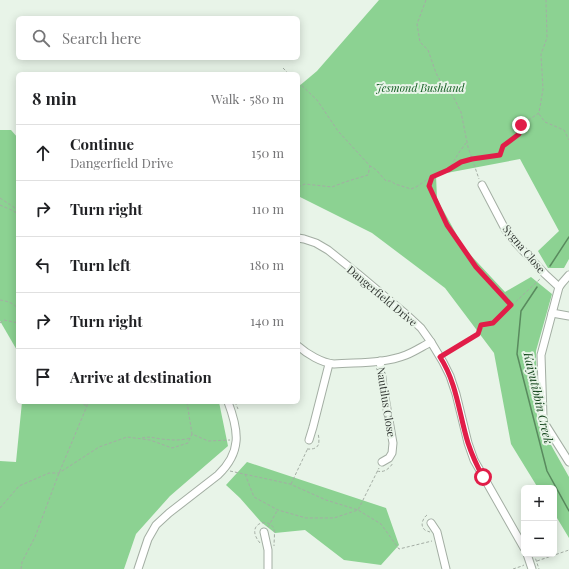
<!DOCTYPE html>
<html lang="en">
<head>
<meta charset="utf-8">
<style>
  :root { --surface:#fff; --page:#f2f2f2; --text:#202124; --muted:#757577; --line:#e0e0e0 }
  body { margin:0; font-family:"Playfair Display",serif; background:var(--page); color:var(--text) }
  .controls { position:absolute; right:12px; bottom:12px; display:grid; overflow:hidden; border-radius:6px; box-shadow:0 2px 10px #0003 }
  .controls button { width:36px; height:36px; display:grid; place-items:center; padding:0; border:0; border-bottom:1px solid var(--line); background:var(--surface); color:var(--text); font:20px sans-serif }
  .stop { position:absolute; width:12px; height:12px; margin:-9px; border:3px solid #e11d48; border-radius:50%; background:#fff }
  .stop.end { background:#e11d48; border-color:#fff; box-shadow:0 1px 4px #0008 }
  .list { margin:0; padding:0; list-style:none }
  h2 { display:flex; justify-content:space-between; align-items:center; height:52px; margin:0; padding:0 16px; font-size:17px }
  h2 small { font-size:13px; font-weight:400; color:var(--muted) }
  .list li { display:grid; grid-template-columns:26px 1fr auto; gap:12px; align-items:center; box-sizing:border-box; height:56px; padding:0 16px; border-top:1px solid var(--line) }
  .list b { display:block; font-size:15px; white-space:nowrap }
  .list p { margin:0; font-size:13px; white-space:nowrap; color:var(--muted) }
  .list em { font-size:13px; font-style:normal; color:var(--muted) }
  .icon { flex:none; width:22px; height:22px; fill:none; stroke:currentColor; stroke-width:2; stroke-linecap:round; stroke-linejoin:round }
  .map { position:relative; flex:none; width:569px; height:569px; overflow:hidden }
  .search { position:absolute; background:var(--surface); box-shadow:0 2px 10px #0003; left:16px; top:16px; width:284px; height:44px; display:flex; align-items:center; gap:10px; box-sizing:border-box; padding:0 14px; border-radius:6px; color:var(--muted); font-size:15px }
  .panel { position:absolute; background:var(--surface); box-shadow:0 2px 10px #0003; left:16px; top:72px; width:284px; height:332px; border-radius:6px }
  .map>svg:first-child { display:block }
</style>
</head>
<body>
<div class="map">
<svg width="569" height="569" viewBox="0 0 569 569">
  <rect width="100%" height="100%" fill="#e8f4e8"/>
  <g fill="#8cd292">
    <path d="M379,0H569V259L564,268H548L538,251L559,231L520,159L436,175L437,199L464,248L505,292L531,277L552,294L536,351L537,420L569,477V538L554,513V488H538L511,444L494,353L445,288L372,233L298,196V87L317,71Z"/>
    <path d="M0,130H11L18,138V352L0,321Z"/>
    <path d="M22,402H219L228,446L170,496L136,534L124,569H0V461L16,462Z"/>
    <path d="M247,462L386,508L399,545L381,565L344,560L305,530L275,533L261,522L240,498L226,485Z"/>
  </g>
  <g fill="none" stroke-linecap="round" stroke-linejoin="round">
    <g stroke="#598a5e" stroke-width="1.5">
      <path d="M550,266L569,237"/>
      <path d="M537,287L521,311L517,354L547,471L569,511"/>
    </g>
    <g stroke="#a3aea3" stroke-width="9">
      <g id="minor">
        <path d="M482,185L505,229L514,241L545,274L559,287"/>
        <path d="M298,238L304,239L316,243L328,250L358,274L408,316L421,328L431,342L443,362L450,376L456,394L468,443L474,460L524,548"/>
        <path d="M569,275L562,283L559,287L541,355L543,417L545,424L569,462"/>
        <path d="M552,313L569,316"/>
        <path d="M298,346C307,354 322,363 334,364C358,362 383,364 406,355C414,352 423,346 431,342"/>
        <path d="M380,361L383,386L393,443L392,453L389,458L382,462"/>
        <path d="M309,440L313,427L329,364"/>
        <path d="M431,523L437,532L446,569"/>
        <path d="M264,532L268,550V569"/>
        <path d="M527,554L532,569"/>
        <path d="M138,569L148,539L156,525L169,513L218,475C242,452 239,431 228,402"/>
      </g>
    </g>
    <g stroke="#a4ada4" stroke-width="1" stroke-dasharray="3 2" stroke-linecap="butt">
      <path d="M426,0L417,24L420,42L428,50L436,73L442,84L453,96L461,112L468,147L479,179"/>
      <path d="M283,68L289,74"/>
      <path d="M298,82L317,100L338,131L370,166C376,168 381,176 386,181H391L395,184L411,189L416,187L431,177"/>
      <path d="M539,114L545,122L564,130L569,140"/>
      <path d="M448,170L460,151L466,143"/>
      <path d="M298,187L305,184L332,187L345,182L368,175L370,166"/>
      <path d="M0,198L18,210"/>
      <path d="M0,205C6,208 13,210 18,214"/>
      <path d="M0,300C7,301 14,303 18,309"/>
      <path d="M511,305L476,267L447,225L429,186L432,177L448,170L461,162L472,159L500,155L503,146L519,134L521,125L539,113L543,89L541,54L547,38L546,0"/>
      <path d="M0,323L4,320L18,323"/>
      <path d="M446,354L478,333L481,325L493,323L540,279"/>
      <path d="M79,402L87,406"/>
      <path d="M187,402L192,434L208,441L230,440"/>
      <path d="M235,402L238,409"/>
      <path d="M142,438C149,436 154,438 161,439C171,440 181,441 190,438"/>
      <path d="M307,449C320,450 320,443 318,433"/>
      <path d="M230,471L290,484L326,500L358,510L381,524L399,549L432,541"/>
      <path d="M377,471C384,473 389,469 393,463"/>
      <path d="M245,474L254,497L278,510L306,518H334L358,510L379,468"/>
      <path d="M291,484L308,448"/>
      <path d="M0,508L19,486L49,473H59L99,447L127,437L150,440L172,448L188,443L192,434"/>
      <path d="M427,515C423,518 420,525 424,529C425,531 428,531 430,532"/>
      <path d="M268,527L277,511"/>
      <path d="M260,543C244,524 269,516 274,529C275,534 274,541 274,546"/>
      <path d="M534,554L539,569"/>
      <path d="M537,561L569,550"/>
      <path d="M21,569L22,562L35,537L59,473L87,406L88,402"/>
      <path d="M513,569L522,566L524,565"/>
    </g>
    <use href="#minor" stroke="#fff" stroke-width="7"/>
  </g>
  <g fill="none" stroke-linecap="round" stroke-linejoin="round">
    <path stroke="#e11d48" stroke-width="5" d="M483,477C477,466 472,455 468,443C459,414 457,383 440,357L478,334L481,325L493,323L511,305L476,267L447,225L429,186L432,177L448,170L461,162L472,159L500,155L503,146L519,134L521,125"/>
  </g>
  <g text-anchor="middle" stroke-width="4" stroke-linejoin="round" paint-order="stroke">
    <g font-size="11" font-style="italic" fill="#165f25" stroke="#e8f4e8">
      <text x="420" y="92">Jesmond Bushland</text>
    </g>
    <g font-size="11" fill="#313632" stroke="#e8f4e8">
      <text transform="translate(524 249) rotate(50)" y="4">Sygna Close</text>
      <text transform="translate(382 296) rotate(40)" y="4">Dangerfield Drive</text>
      <text transform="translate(386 402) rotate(81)" y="4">Nautilus Close</text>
    </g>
    <g font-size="12" font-style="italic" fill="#16471e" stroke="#e8f4e8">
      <text transform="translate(538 398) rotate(77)" y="4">Kaiyutibbin Creek</text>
    </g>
  </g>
</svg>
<div class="controls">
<button>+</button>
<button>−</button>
</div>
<div class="stop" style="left:483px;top:477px"></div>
<div class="stop end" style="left:521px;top:125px"></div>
<div class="search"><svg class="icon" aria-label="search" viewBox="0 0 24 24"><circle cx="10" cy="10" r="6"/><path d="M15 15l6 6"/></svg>Search here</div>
<section class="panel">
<h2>8 min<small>Walk · 580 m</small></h2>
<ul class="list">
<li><svg class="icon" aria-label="ahead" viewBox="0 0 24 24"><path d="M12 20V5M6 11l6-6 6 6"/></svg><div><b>Continue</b><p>Dangerfield Drive</p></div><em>150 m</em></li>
<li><svg class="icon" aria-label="right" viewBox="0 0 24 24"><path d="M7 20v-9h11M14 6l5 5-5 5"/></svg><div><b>Turn right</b></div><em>110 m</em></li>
<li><svg class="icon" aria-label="left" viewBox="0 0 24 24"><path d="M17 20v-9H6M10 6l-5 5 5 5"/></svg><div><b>Turn left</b></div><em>180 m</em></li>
<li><svg class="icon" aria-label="right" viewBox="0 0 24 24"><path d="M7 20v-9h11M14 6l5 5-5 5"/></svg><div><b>Turn right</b></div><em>140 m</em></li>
<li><svg class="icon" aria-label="arrive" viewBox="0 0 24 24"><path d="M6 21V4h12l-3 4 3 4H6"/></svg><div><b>Arrive at destination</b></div></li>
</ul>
</section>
</div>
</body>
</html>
